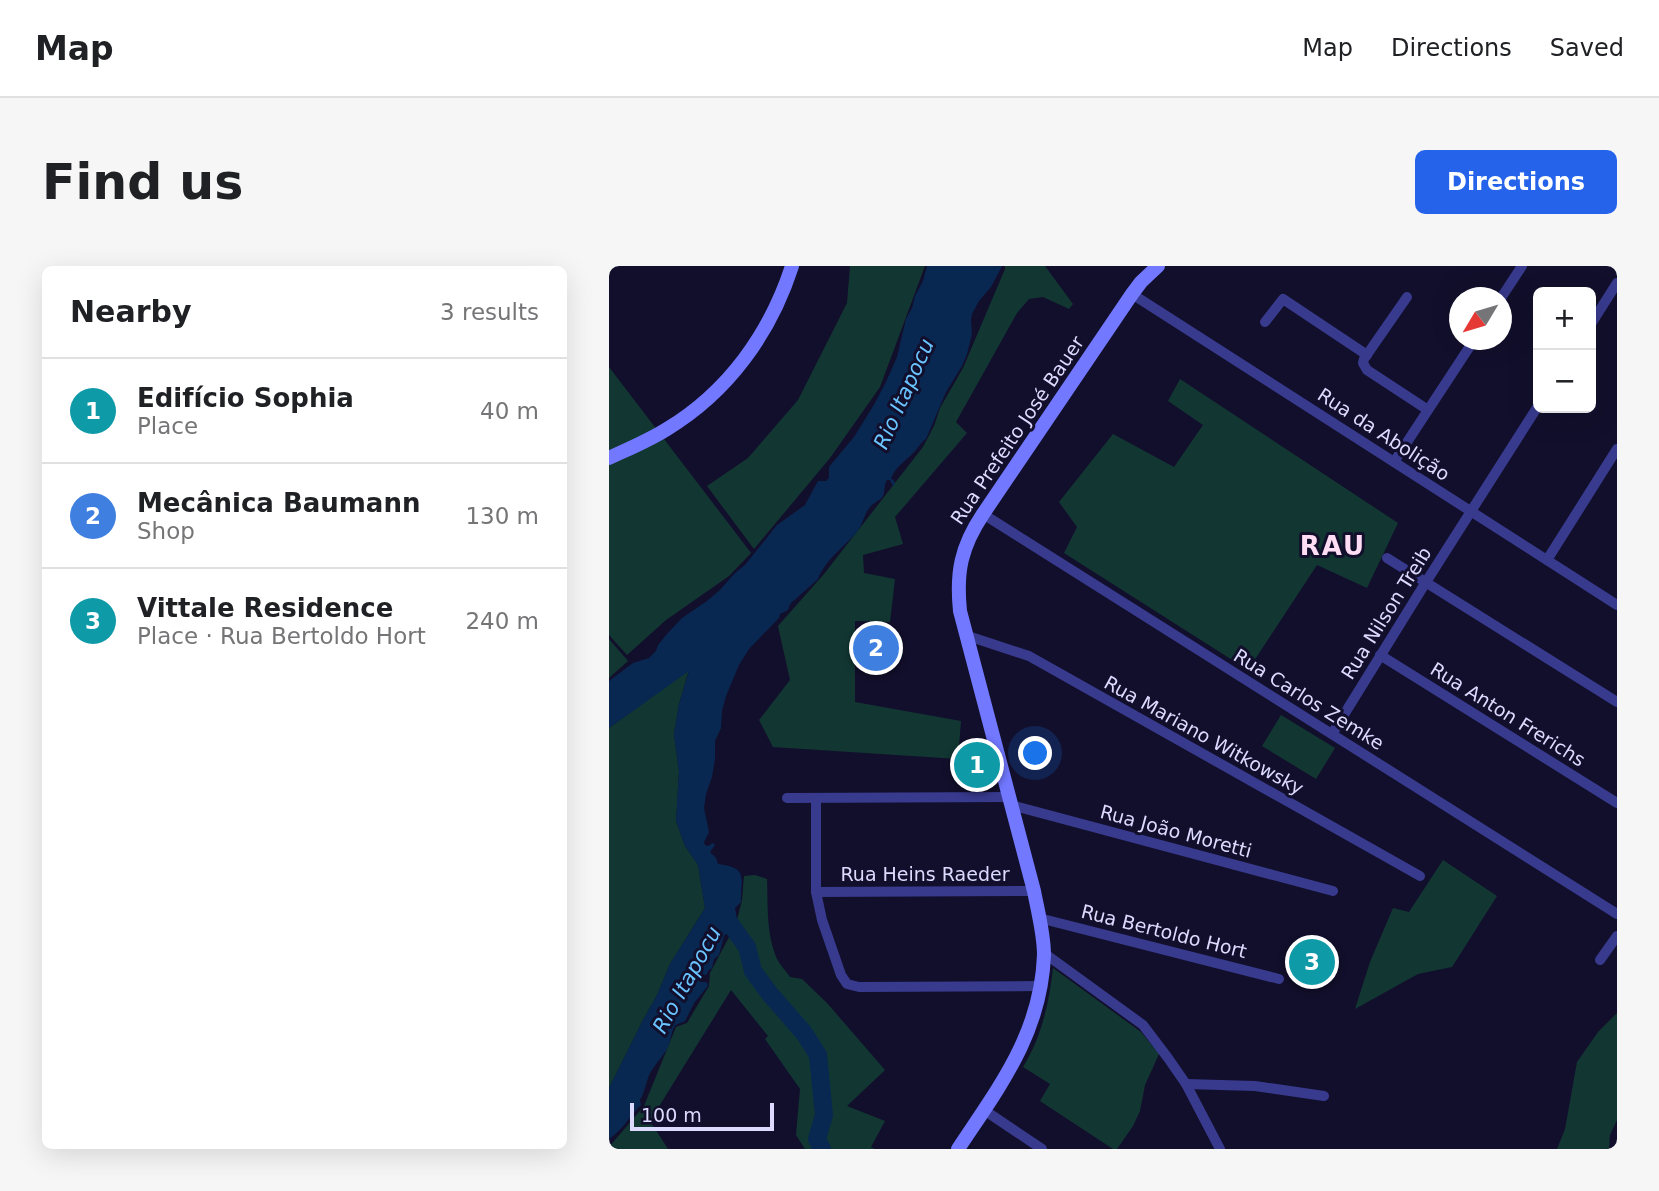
<!DOCTYPE html>
<html lang="en">
<head>
<meta charset="utf-8">
<style>
  :root { --surface:#fff; --page:#f6f6f6; --text:#202124; --muted:#757577; --line:#e0e0e0; --accent:#2563eb }
  body { margin:0; font-family:"DejaVu Sans",sans-serif; background:var(--page); color:var(--text) }
  .controls { position:absolute; right:21px; top:21px; display:grid; overflow:hidden; border-radius:10px; box-shadow:0 7px 28px #0002 }
  .controls button { width:63px; height:63px; display:grid; place-items:center; padding:0; border:0; border-bottom:2px solid var(--line); background:var(--surface); color:var(--text); font:35px sans-serif }
  .compass { position:absolute; left:840px; top:21px; width:63px; height:63px; border-radius:50%; background:var(--surface); box-shadow:0 7px 28px #0002; rotate:232deg }
  .scale { position:absolute; left:21px; bottom:18px; width:144px; box-sizing:border-box; padding-left:7px; border:4px solid #dcdbff; border-top:0; font-size:19px; line-height:24px; white-space:nowrap; color:#dcdbff; -webkit-text-stroke:5px #120f2c; paint-order:stroke }
  .you { position:absolute; left:427px; top:488px; width:24px; height:24px; margin:-18px; border:5px solid #fff; border-radius:50%; background:#1a73e8; box-shadow:0 0 0 10px #1a73e833 }
  .badge { display:grid; place-items:center; width:46px; height:46px; border-radius:50%; background:var(--accent); color:#fff; font-size:23px; font-weight:700 }
  .pin { position:absolute; translate:-50% -50%; border:4px solid #fff; box-shadow:0 2px 7px #0006 }
  .list { margin:0; padding:0; list-style:none }
  h2 { display:flex; justify-content:space-between; align-items:center; height:91px; margin:0; padding:0 28px; font-size:30px }
  h2 small { font-size:23px; font-weight:400; color:var(--muted) }
  .list li { display:grid; grid-template-columns:46px 1fr auto; gap:21px; align-items:center; box-sizing:border-box; height:105px; padding:0 28px; border-top:2px solid var(--line) }
  .list b { display:block; font-size:26px; white-space:nowrap }
  .list p { margin:0; font-size:23px; white-space:nowrap; color:var(--muted) }
  .list em { font-size:23px; font-style:normal; color:var(--muted) }
  .map { position:relative; flex:none; width:1008px; height:883px; overflow:hidden; border-radius:10px }
  header { display:flex; align-items:center; gap:42px; box-sizing:border-box; height:98px; padding:0 35px; background:var(--surface); border-bottom:2px solid var(--line) }
  header strong { font-size:33px }
  nav { display:flex; gap:38px; margin-inline-start:auto; font-size:24px }
  .intro { display:flex; align-items:center; justify-content:space-between; box-sizing:border-box; height:168px; padding:0 42px }
  h1 { margin:0; font-size:49px }
  .button { padding:18px 32px; border-radius:10px; background:var(--accent); color:#fff; font-size:24px; font-weight:700 }
  main { display:flex; gap:42px; padding:0 42px }
  aside { flex:1; background:var(--surface); border-radius:10px; box-shadow:0 7px 28px #0002 }
  .map>svg:first-child { display:block }
</style>
</head>
<body>
<header>
<strong>Map</strong>
<nav><a>Map</a><a>Directions</a><a>Saved</a></nav>
</header>
<div class="intro"><h1>Find us</h1><a class="button">Directions</a></div>
<main>
<aside>
<h2>Nearby<small>3 results</small></h2>
<ul class="list">
<li><span class="badge" style="background:#0f9aa8">1</span><div><b>Edifício Sophia</b><p>Place</p></div><em>40 m</em></li>
<li><span class="badge" style="background:#3f7fe0">2</span><div><b>Mecânica Baumann</b><p>Shop</p></div><em>130 m</em></li>
<li><span class="badge" style="background:#0f9aa8">3</span><div><b>Vittale Residence</b><p>Place · Rua Bertoldo Hort</p></div><em>240 m</em></li>
</ul>
</aside>
<div class="map">
<svg width="1008" height="883" viewBox="0 0 1008 883">
  <rect width="100%" height="100%" fill="#120f2c"/>
  <g fill="#123733">
    <path d="M241,0H316L271,121L221,192L145,283L98,220L139,192L189,134L238,37Z"/>
    <path d="M396,0H436L464,38L460,43L434,31L420,33L408,47L347,156L358,167L286,251L294,278L254,289L255,307L286,313L281,356L246,355V436L352,455L349,493L164,481L150,454L181,414L169,360L215,308L314,181L325,160L331,142L354,102L396,3Z"/>
    <path d="M0,101L142,287L120,310L57,354L18,389L0,369Z"/>
    <path d="M571,113L789,257L758,322L708,299L639,404L455,287L468,261L450,236L504,168L565,201L594,159L559,135Z"/>
    <path d="M0,373L19,395L0,412Z"/>
    <path d="M80,404L70,438L65,468L70,506L67,555L76,580L89,599L96,642L61,698L48,729L33,756L0,822V462Z"/>
    <path d="M672,449L726,482L707,513L653,480Z"/>
    <path d="M834,594L888,630L843,701L809,708L746,743L761,696L784,642L800,646Z"/>
    <path d="M146,609L158,613C159,639 157,668 168,693C171,699 177,705 181,711L193,713L218,737L276,804L238,840L276,855L262,881L266,883H196L187,869L191,823L156,773L159,770L122,724L41,855L59,883H0V881L35,840L67,761L78,757L100,720L101,707L127,658L133,634L135,610Z"/>
    <path d="M444,702L532,766L550,788L536,819L531,845L524,860L508,883H504L431,835L441,818L414,801C433,770 440,737 444,702Z"/>
    <path d="M1008,747V854L1001,869L1000,883H948L956,863L968,796L989,766Z"/>
  </g>
  <path fill="#092851" d="M318,0H393L382,21L370,35L363,48L362,54L363,68L358,88L353,100L337,126L317,173C311,177 310,181 305,186C297,195 288,199 282,212L286,216L285,219L284,220L281,214H278C275,219 276,224 274,230C271,235 265,236 261,241C255,248 254,258 248,266C235,281 216,294 209,313L181,338L179,344L171,348L170,352L140,383L130,399L117,430L113,445L112,462L106,475V493L103,511L97,528L95,542L100,566L95,576L96,579L99,580L104,577L106,579L101,586L107,592L109,598C141,602 131,613 132,636L126,642L128,653L123,663L115,670L110,689L105,693L103,702L99,705L98,708L96,709L91,708L89,710L91,716H97L99,718L98,721L85,737L76,755C72,757 69,757 66,760C62,765 62,775 59,781C55,789 48,796 43,804C37,813 37,824 31,834L32,839C21,849 14,864 0,873V822L33,756L48,729L61,698L96,642L89,599L76,580L67,555L70,506L65,468L70,438L80,405L0,462V415L24,397L40,392L47,385L49,379L58,368L73,352L98,335L111,324L125,308L136,299L168,259L196,239L209,215H217L220,212V201L245,171L266,137L277,116L288,91L297,53L303,42L306,30L314,15Z"/>
  <g fill="none" stroke-linecap="round" stroke-linejoin="round">
    <path stroke="#092851" stroke-width="18" d="M114,648L138,681L144,705L161,728L195,767L209,789L215,849L208,873L213,883"/>
    <g stroke="#383a8e" stroke-width="10">
      <path d="M523,28L1008,339"/>
      <path d="M798,31L755,93L754,97L758,104L819,144"/>
      <path d="M892,32L913,0"/>
      <path d="M656,56L674,33L758,89"/>
      <path d="M982,58L1008,17"/>
      <path d="M785,196L865,74"/>
      <path d="M374,248L1008,648"/>
      <path d="M778,292L1008,436"/>
      <path d="M938,294L1008,183"/>
      <path d="M356,369L420,390L811,610"/>
      <path d="M771,389L1008,537"/>
      <path d="M723,468L817,316L929,140"/>
      <path d="M178,532L400,531"/>
      <path d="M207,532V626L213,654L232,709L238,718L250,721L432,720"/>
      <path d="M402,539L724,625"/>
      <path d="M207,626L425,625"/>
      <path d="M430,652L670,713"/>
      <path d="M435,687L534,759L559,792L577,818L611,883"/>
      <path d="M991,694L1008,670"/>
      <path d="M577,818L646,820L715,830"/>
      <path d="M375,844L433,883"/>
    </g>
    <g stroke="#7278ff" stroke-width="14">
      <path d="M0,192C19,183 39,175 58,163C119,126 161,68 183,0"/>
      <path d="M349,883C390,821 432,768 435,689C435,668 429,646 425,625L351,345C347,306 352,281 374,248L523,28L532,16L549,0"/>
    </g>
  </g>
  <g text-anchor="middle" stroke-width="6" stroke-linejoin="round" paint-order="stroke">
    <g font-size="19" fill="#dcdbff" stroke="#120f2c">
      <text transform="translate(408 164) rotate(-56)" y="7">Rua Prefeito José Bauer</text>
      <text transform="translate(775 168) rotate(33)" y="7">Rua da Abolição</text>
      <text transform="translate(777 347) rotate(-58)" y="7">Rua Nilson Treib</text>
      <text transform="translate(700 433) rotate(32)" y="7">Rua Carlos Zemke</text>
      <text transform="translate(899 448) rotate(32)" y="7">Rua Anton Frerichs</text>
      <text transform="translate(595 469) rotate(29)" y="7">Rua Mariano Witkowsky</text>
      <text transform="translate(567 565) rotate(15)" y="7">Rua João Moretti</text>
      <text x="316" y="615">Rua Heins Raeder</text>
      <text transform="translate(555 665) rotate(14)" y="7">Rua Bertoldo Hort</text>
    </g>
    <g font-size="21" font-style="italic" fill="#69c4ff" stroke="#120f2c">
      <text transform="translate(295 128) rotate(-66)" y="7">Rio Itapocu</text>
      <text transform="translate(78 714) rotate(-61)" y="7">Rio Itapocu</text>
    </g>
    <g font-size="26" font-weight="bold" letter-spacing="2" fill="#ffddf5" stroke="#120f2c">
      <text x="724" y="289">RAU</text>
    </g>
  </g>
</svg>
<div class="controls">
<button>+</button>
<button>−</button>
</div>
<svg class="compass" viewBox="-18 -18 36 36"><path d="M0-13l5 13h-10z" fill="#e53935"/><path d="M0 13l5-13h-10z" fill="#757577"/></svg>
<div class="scale">100 m</div>
<div class="you"></div>
<div class="pin badge" style="left:368px;top:499px;background:#0f9aa8">1</div>
<div class="pin badge" style="left:267px;top:382px;background:#3f7fe0">2</div>
<div class="pin badge" style="left:703px;top:696px;background:#0f9aa8">3</div>
</div>
</main>
</body>
</html>
